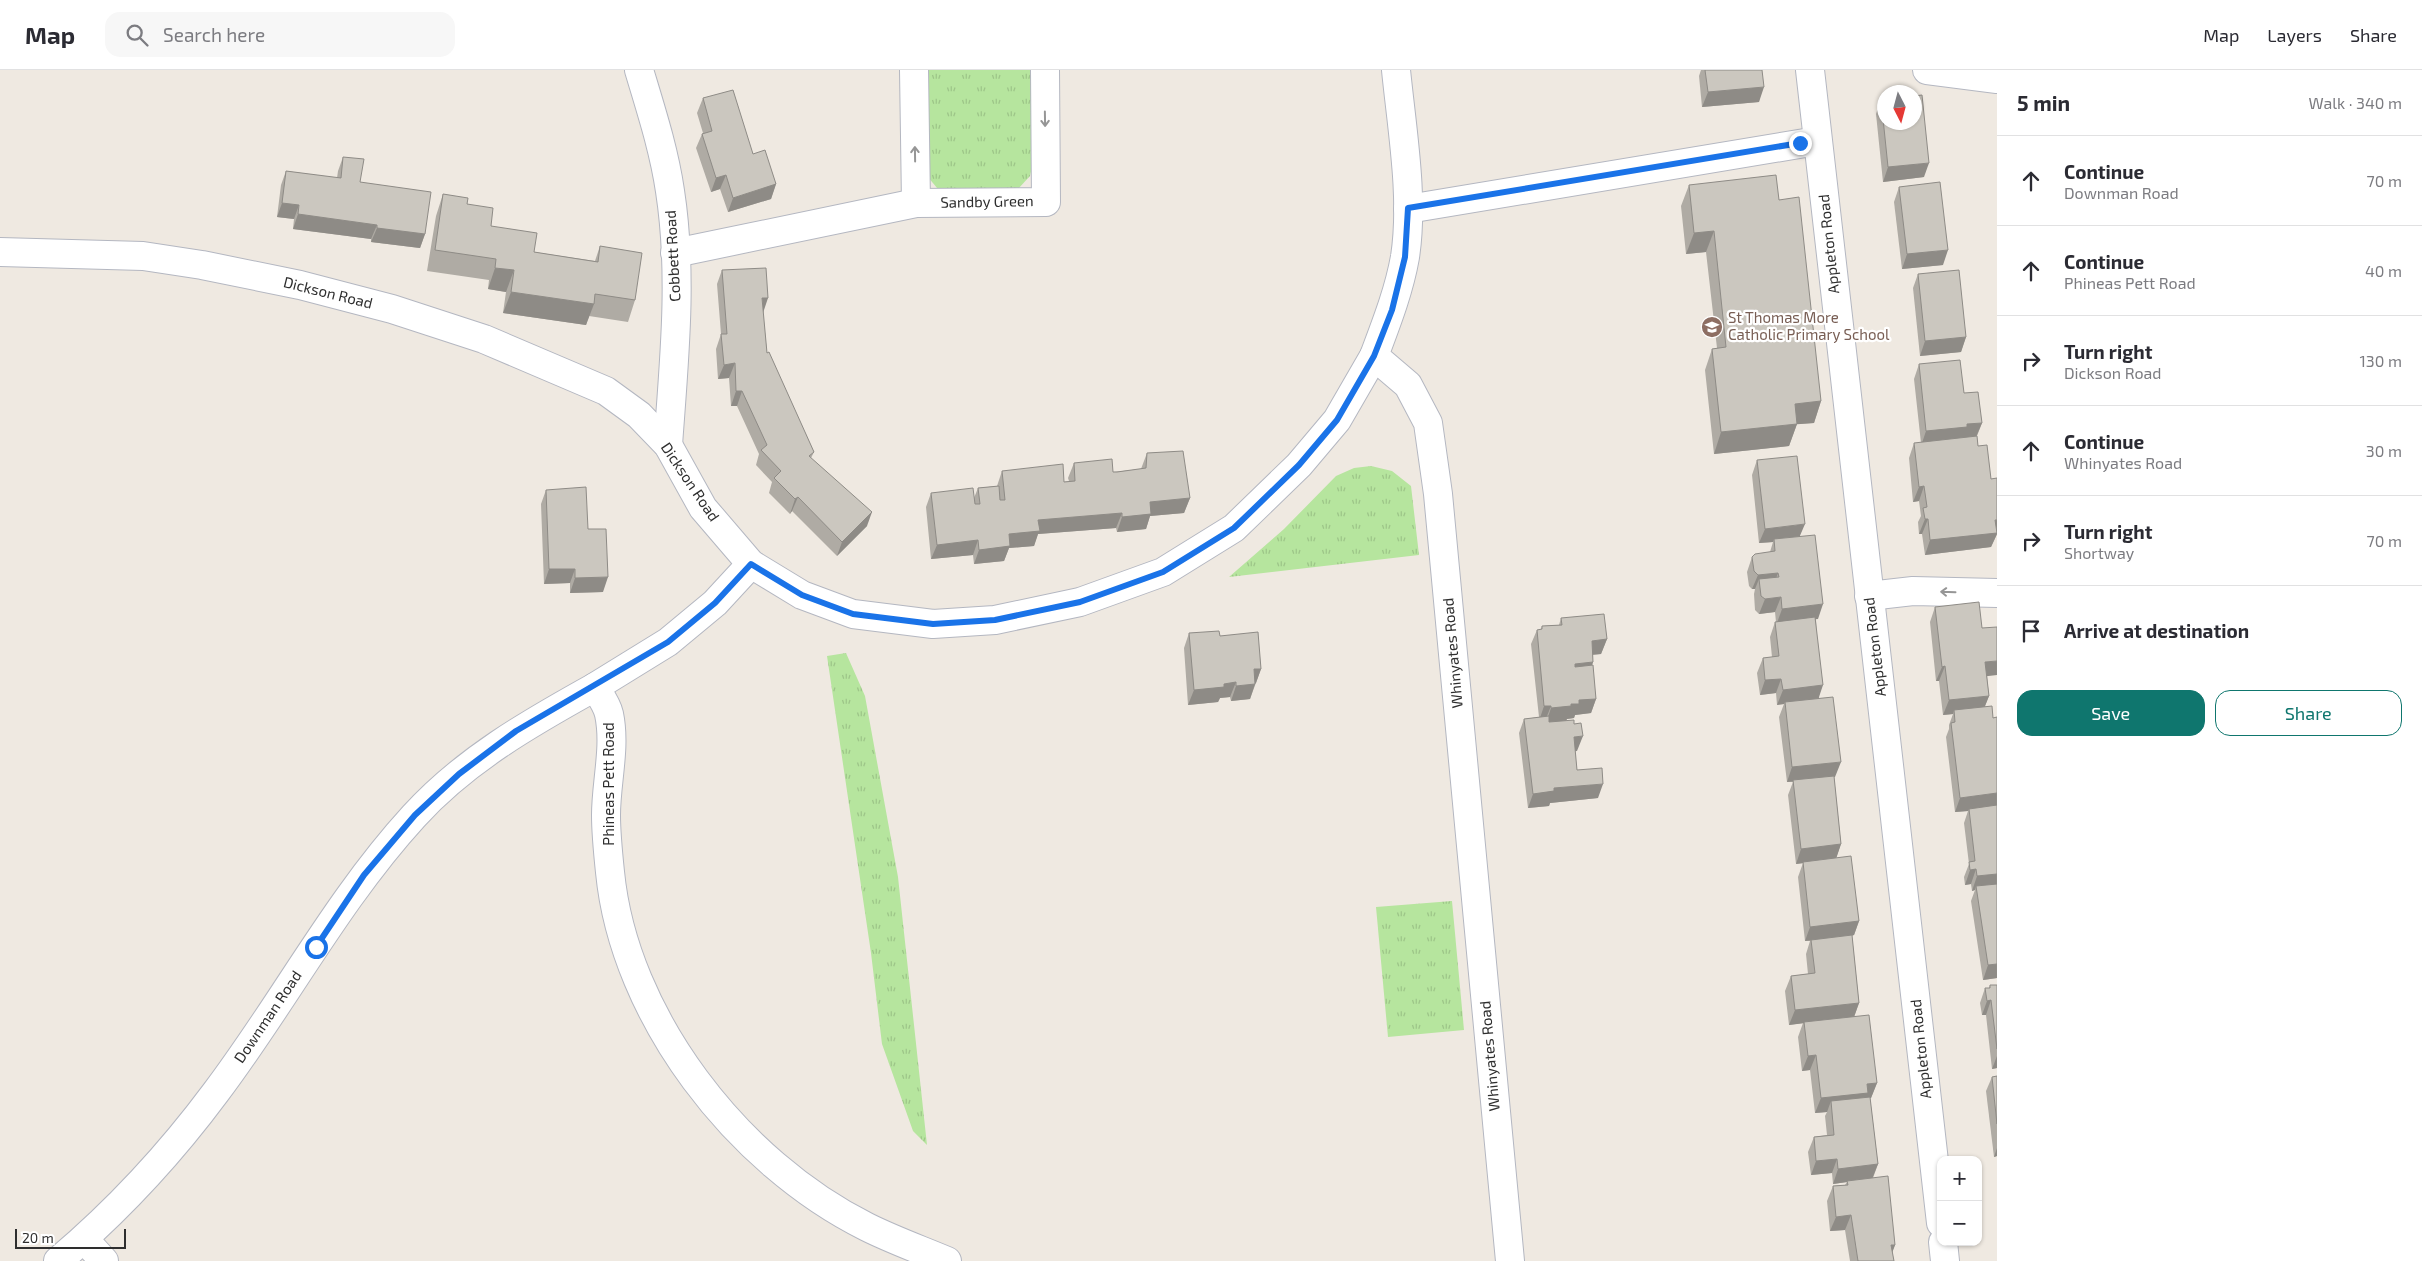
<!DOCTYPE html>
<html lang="en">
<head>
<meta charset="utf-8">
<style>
  :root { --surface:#fff; --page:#f7f7f7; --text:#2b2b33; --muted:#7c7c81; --line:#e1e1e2; --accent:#0f766e }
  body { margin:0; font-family:"Exo 2",sans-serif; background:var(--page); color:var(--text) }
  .controls { position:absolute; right:15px; bottom:15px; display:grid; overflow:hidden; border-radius:10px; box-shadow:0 1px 4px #0004 }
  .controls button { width:45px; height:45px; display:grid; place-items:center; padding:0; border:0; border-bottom:1px solid var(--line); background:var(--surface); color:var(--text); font:25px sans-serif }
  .compass { position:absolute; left:1877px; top:15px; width:45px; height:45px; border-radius:50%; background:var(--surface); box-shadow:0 1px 4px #0004; rotate:174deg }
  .scale { position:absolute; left:15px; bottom:12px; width:111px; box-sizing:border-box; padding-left:5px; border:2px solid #2e2e2e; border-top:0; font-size:14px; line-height:18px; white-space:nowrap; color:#2e2e2e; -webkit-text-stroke:4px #fff; paint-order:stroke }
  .stop { position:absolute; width:15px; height:15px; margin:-11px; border:4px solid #1a73e8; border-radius:50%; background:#fff }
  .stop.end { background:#1a73e8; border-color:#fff; box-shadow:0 1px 5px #0008 }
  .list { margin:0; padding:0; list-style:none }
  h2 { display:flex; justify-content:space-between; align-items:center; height:65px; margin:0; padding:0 20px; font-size:21px }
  h2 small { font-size:16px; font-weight:400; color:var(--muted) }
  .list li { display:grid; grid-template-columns:32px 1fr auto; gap:15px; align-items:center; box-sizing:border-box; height:90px; padding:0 20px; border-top:1px solid var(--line) }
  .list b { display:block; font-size:19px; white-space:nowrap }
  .list p { margin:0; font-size:16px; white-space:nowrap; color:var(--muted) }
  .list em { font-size:16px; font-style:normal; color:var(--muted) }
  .actions { display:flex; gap:10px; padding:15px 20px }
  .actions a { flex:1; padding:11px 0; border:1px solid var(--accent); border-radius:15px; text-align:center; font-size:18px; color:var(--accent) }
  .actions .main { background:var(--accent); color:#fff }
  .icon { flex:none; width:28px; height:28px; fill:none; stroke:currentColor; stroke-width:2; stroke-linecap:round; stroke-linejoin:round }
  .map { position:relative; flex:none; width:1997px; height:1191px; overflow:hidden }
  header { display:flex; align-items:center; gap:30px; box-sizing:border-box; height:70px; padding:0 25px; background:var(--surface); border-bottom:1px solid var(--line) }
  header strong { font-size:24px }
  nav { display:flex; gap:28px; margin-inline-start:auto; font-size:18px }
  .search { width:350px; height:45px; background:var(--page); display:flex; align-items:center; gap:12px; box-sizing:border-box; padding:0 18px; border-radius:15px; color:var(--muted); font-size:19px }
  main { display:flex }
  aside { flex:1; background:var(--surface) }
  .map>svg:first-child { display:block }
</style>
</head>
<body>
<header>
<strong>Map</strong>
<div class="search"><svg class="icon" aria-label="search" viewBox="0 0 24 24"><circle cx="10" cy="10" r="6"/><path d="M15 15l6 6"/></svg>Search here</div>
<nav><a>Map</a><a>Layers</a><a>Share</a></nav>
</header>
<main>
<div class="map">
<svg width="1997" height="1191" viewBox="0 0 1997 1191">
  <defs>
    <pattern id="grass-tufts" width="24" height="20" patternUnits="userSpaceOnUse" patternTransform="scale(1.25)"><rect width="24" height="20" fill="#b6e59e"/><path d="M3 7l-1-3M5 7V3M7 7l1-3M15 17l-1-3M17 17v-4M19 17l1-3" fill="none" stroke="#9dc588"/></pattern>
  </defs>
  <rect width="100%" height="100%" fill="#efe9e1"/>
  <g fill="url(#grass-tufts)">
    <path d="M924,0H1033V92L1030,106L1018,119L951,124L937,118L928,107Z"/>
    <path d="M1371,396L1392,401L1411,416L1419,485L1229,507L1284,459L1336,406L1354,398Z"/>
    <path d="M846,583L865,626L898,807L927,1075L913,1061L882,974L871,883L827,586Z"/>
    <path d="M1452,831L1464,960L1388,967L1376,837Z"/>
  </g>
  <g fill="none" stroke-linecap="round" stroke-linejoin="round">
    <g stroke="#b4b7c1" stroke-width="30">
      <g id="minor">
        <path d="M639,0C651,40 664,80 670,121C683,205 674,292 668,375"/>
        <path d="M914,0L916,133"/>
        <path d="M1396,0C1402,60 1414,128 1405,187C1399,221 1386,254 1374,286L1408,315L1428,353L1438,424L1510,1191"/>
        <path d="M1810,0L1941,1153"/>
        <path d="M1927,0L1997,9"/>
        <path d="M1408,139L1817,71"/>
        <path d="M0,182L143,186L202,195L300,215L392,239L484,269L606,321L639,345L668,375L703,438L751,494L802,525L853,544L933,554L995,550L1080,532L1163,502L1234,458L1299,395L1337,350L1374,286"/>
        <path d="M675,183L916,133L1046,132L1045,0"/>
        <path d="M751,494L715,533L668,572L595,617C600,625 607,635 609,644C616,677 606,712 606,745C606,764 608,783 610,802C624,947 738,1093 867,1157C893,1170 921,1180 947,1191"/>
        <path d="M1869,526L1913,521L1997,523"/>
        <path d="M84,1169L104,1191"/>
        <path d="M1943,1172L1945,1191"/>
        <path d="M58,1191C117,1141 170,1084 216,1022C284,932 337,830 414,746C465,690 530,653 595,617"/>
      </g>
    </g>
    <use href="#minor" stroke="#fff" stroke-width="28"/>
  </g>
  <g fill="#afaba4">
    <path d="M1701,0H1762L1759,32L1702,37L1699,6Z"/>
    <path d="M703,28L753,84L776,114L771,129L728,142L720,119L711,122L696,78L702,64L703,63L697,43Z"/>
    <path d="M1881,29L1924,107L1883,112L1876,44Z"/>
    <path d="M343,87L360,112L425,164L420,178L371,172V169L293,159L294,149L277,147L281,115L286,101L337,108L338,101Z"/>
    <path d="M1689,115L1779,130L1821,331L1814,353L1797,354L1789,376L1714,384L1705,300L1712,279L1717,278L1706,182L1686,184L1681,136Z"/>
    <path d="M1899,117L1943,195L1902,199L1894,132Z"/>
    <path d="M443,124L467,134L491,156L534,182L595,191L600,176L635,230L628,252L589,246L586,255L503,243L506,222L488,219L489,210L427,201L436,146Z"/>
    <path d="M722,200L763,242L767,283L814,382L811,388L867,456L837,486L792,441L790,444L769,423L772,412L756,395L759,384L737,336H731L729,308L718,309L716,279L721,264L717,214Z"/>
    <path d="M1918,204L1966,267L1961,282L1920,286L1913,218Z"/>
    <path d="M1919,294L1964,323L1982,353L1977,366L1978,376L1991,409L1997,408V464L1991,477L1925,485L1922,464H1919L1918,452L1921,446L1919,431L1913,432L1909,388L1914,373H1921L1914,309Z"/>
    <path d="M1147,383L1190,428L1184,443L1150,446L1146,459L1117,462L1116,458L1038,464L1034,476L1009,478L1004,491L974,494L973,485L931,489L926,437L931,423L974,428L978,418L997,416L1002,401L1064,412L1069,411L1068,408L1074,393L1113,402L1141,399Z"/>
    <path d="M1757,390L1800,467L1818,549H1816L1819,628L1835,707H1834L1841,774L1836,788L1859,851L1854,865L1852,866L1859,933L1854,947L1877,1013L1871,1028H1870L1878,1094L1873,1108L1895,1175L1892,1182L1894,1191H1850L1845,1160L1830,1161L1827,1131L1833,1116L1845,1115L1847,1112L1833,1114L1832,1103L1811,1105L1808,1082L1814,1067L1827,1065L1825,1046L1827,1042L1815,1043L1810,1000L1802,1001L1798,967L1803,953L1789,955L1785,921L1791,906L1808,904L1806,884L1810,871H1805L1798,807L1803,793L1796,794L1788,725L1793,712H1787L1779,647L1784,634L1777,635L1776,623L1760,625L1757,603L1763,588L1772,587L1770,567L1775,552H1776L1775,542L1759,544L1755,540L1754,524L1755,519H1752L1749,516L1747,502L1752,487L1770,482L1773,472L1759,473L1752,405Z"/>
    <path d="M546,420L588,459L603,522L570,523V513L544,514L541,434Z"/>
    <path d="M1935,537L1987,606L1989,626L1985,636L1993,648L1997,647V908L1983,910L1971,831L1975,820L1972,821L1971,814L1965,815L1964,807L1969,794L1964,753L1968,741L1955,742L1946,667L1949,659V655L1953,644L1943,645L1939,611H1936L1930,552Z"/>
    <path d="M1561,548L1607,569L1601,584L1593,585V592L1592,595L1596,629L1591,643L1575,645L1574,648L1567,649L1566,650L1577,681H1575L1577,700L1598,728L1550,733L1549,736L1528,738L1519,663L1524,649L1539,647L1531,574L1537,560L1541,559L1542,556L1559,555Z"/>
    <path d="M1189,563L1220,566L1261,599L1250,629L1231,631L1230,627L1220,628L1218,632L1188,635L1184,578Z"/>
    <path d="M1990,915H1997V998L1992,999L1986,945H1982L1980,933L1985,918H1989Z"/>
    <path d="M1997,1006V1086L1994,1087L1986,1021L1992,1007Z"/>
  </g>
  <g fill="#8e8b86">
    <path d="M1764,17L1759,32L1702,37L1708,22Z"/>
    <path d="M1929,93L1924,107L1883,112L1888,97Z"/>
    <path d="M726,105L720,119L711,122L716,108Z"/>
    <path d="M776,114L771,129L728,142L733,128Z"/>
    <path d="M282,133L299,135L294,149L277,147Z"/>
    <path d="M298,144L377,155L371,169L293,159Z"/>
    <path d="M377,158L425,164L420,178L371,172Z"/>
    <path d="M1714,161L1706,182L1686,184L1694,163Z"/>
    <path d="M1948,180L1943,195L1902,199L1907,184Z"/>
    <path d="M495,198L514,200L506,222L488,219Z"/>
    <path d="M511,222L594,234L586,255L503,243Z"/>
    <path d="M762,228H768L763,243Z"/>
    <path d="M1966,267L1961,282L1920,286L1925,271Z"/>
    <path d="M735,293L729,308L718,309L724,295Z"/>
    <path d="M736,321H742L737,336H731Z"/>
    <path d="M1821,331L1814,353L1787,355L1795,334Z"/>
    <path d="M1982,353L1976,367L1921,376L1926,361L1967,354Z"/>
    <path d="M1797,354L1789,376L1714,384L1721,362Z"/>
    <path d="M1924,416L1919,431L1913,432L1919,417Z"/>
    <path d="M798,427L792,441L790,444L795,429Z"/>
    <path d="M1190,428L1184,443L1150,446L1146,459L1117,462L1122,447L1150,432Z"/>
    <path d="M872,442L867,456L837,486L842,472Z"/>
    <path d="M1122,443L1116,458L1038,464L1034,476L1009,478L1004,491L974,494L979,480L1009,464L1038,450Z"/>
    <path d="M1925,449H1928L1922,464H1919Z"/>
    <path d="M1997,450V464L1991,477L1925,485L1930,470Z"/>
    <path d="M1805,454L1799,468L1774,469L1773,472L1759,473L1765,459Z"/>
    <path d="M978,470L973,485L931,489L937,475Z"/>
    <path d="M549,499H575L570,513L544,514Z"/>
    <path d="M1778,503L1773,517L1759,509L1755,519H1752L1758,505Z"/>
    <path d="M608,507L603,522L570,523L575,508Z"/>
    <path d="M1781,527L1775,542L1759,544L1765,529Z"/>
    <path d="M1823,534L1818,549L1777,553L1782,539Z"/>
    <path d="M1607,569L1601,584L1586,585L1592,571Z"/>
    <path d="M1997,591V605L1980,607L1985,592Z"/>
    <path d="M1593,592L1588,607L1569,608L1575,594Z"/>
    <path d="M1945,596L1939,611H1936L1942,597Z"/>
    <path d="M1254,599H1261L1256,613L1249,614Z"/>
    <path d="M1781,609L1776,623L1760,625L1765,610Z"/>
    <path d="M1236,612L1230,627L1220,628L1218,632L1188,635L1194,620L1224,614Z"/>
    <path d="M1255,614L1250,629L1231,631L1236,616Z"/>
    <path d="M1823,615L1818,630L1785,632L1784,634L1777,635L1783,620Z"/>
    <path d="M1989,626L1983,641L1954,640L1953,644L1943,645L1949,630Z"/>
    <path d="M1596,629L1591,643L1575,645L1574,648L1567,649L1566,651L1546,653L1551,638L1571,634L1579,630Z"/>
    <path d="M1544,636H1551L1545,651H1539Z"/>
    <path d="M1583,666L1577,681L1568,682L1574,667Z"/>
    <path d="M1841,692L1835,707L1787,712L1792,697Z"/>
    <path d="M1603,714L1598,728L1550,733L1549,736L1528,738L1533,724L1554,718Z"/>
    <path d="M1997,723V737L1969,739L1968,741L1955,742L1960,728Z"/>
    <path d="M1841,774L1836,789L1796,794L1801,779Z"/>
    <path d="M1976,799L1971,814L1965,815L1970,800Z"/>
    <path d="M1997,804V818L1976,816L1975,820L1972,821L1977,806Z"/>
    <path d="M1859,851L1854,865L1805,871L1810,857Z"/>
    <path d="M1997,894V908L1983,910L1988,895Z"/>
    <path d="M1991,930L1986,945H1982L1987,931Z"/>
    <path d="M1859,933L1854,947L1789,955L1795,940Z"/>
    <path d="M1816,985L1810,1000L1802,1001L1808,986Z"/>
    <path d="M1997,986V998L1992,999Z"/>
    <path d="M1877,1013L1871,1028L1831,1031L1827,1042L1815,1043L1821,1028L1867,1014Z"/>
    <path d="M1997,1078V1086L1994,1087Z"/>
    <path d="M1837,1089L1832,1103L1811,1105L1816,1091Z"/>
    <path d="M1878,1094L1872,1109L1847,1111V1112L1833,1114L1838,1099Z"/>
    <path d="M1851,1145L1845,1160L1830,1161L1836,1147Z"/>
    <path d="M1891,1175H1895L1890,1189Z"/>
  </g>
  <g fill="#cbc7bf" stroke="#8e8b86">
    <path d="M1705,0H1762L1764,17L1708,22Z"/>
    <path d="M733,20L753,84L765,80L776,114L733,128L726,105L716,108L702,64L712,61L703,28Z"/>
    <path d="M1922,25L1929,93L1888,97L1881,29H1884V52H1914V26Z"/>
    <path d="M343,87L364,89L360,112L431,122L425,164L377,158V155L298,144L299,135L282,133L286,101L341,108Z"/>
    <path d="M1776,105L1779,130L1799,127L1821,331L1795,334L1797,354L1721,362L1712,279L1726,277L1714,161L1694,163L1689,115Z"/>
    <path d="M1940,112L1948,180L1907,184L1899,117Z"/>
    <path d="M443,124L468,128L467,134L493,138L491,156L537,163L534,182L598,192L600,176L642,183L635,230L595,224L594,234L511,222L514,200L495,198L496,189L435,180Z"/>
    <path d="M766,198L768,228H762L767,283L769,282L814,382L809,386L872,442L842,472L798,427L795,429L774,408L781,401L761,380L767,375L742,321H736L735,293L724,295L721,264H727L722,200Z"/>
    <path d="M1959,200L1966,267L1925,271L1918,204Z"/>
    <path d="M1960,290L1964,323L1978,322L1982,353L1967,354V357L1926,361L1919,294Z"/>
    <path d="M1977,366L1978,376L1987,375L1991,409L1997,408V450H1995L1997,463L1930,470L1928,449H1925L1923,438L1927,437L1924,416L1919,417L1914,373Z"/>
    <path d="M1183,381L1190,428L1150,432L1151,444L1122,447V443L1038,450L1040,461L1009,464L1010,476L979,480L978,470L937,475L931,423L973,418L975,434H980L978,418L999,416L1000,430H1005L1002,401L1063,394L1064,412L1075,411L1074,393L1112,389L1113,402H1117L1146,398L1147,383Z"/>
    <path d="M1797,386L1805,454L1765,459L1757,390Z"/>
    <path d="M586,417L588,459H606L608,507L575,508V499H549L546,420Z"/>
    <path d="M1815,465L1823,534L1782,539L1781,527L1765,529L1761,526L1759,509L1779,507L1778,503L1758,505L1754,501L1752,487L1755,484L1775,481L1774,469Z"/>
    <path d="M1979,532L1982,558L1997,557V591L1985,592L1989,626L1949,630L1945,596L1942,597L1935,537Z"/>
    <path d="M1604,544L1607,569L1592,571L1593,592L1575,594V597L1593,595L1596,629L1579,630V634H1571V636L1551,638V636H1544L1537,560L1542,559V556L1562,555L1561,548Z"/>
    <path d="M1815,547L1823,615L1783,620L1781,609L1765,610L1763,588L1779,586L1775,552Z"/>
    <path d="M1219,561L1220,566L1258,562L1261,599H1254L1255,614L1236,616V612L1224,614V617L1194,620L1189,563Z"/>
    <path d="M1833,627L1841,692L1792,697L1785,632Z"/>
    <path d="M1992,636L1993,648L1997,647V723L1960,728L1951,653L1955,652L1954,640Z"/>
    <path d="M1549,646V652L1574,650V654L1581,653L1583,666L1574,667L1577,700L1602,698L1603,714L1554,718V721L1533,724L1524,649Z"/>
    <path d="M1834,706L1841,774L1801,779L1793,710Z"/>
    <path d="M1997,735V804L1977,806L1976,799L1970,800L1969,792L1975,791L1969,739Z"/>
    <path d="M1851,786L1859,851L1810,857L1803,792Z"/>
    <path d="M1997,814V894L1988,895L1976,816Z"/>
    <path d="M1852,865L1859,933L1795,940L1791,906L1815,903L1811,870Z"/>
    <path d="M1990,915H1997V979L1991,930L1987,931L1985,918H1990Z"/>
    <path d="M1869,945L1877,1013L1867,1014L1868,1023L1821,1028L1816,985L1808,986L1804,952Z"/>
    <path d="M1997,1006V1054L1992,1007Z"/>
    <path d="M1870,1027L1878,1094L1838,1099L1837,1089L1816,1091L1814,1067L1834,1065L1831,1031Z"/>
    <path d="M1888,1106L1895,1175H1891L1894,1191H1858L1851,1145L1836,1147L1833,1116L1848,1115L1847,1111Z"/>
  </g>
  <defs><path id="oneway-shaft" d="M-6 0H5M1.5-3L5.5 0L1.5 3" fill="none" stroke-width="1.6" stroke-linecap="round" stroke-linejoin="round" transform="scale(1.25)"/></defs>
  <g stroke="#969696">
    <use href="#oneway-shaft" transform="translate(1045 49) rotate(89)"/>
    <use href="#oneway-shaft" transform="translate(915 84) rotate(-91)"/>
    <use href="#oneway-shaft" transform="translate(1948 522) rotate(-178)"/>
  </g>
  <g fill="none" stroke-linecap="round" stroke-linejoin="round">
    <path stroke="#1a73e8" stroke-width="6" d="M316,877L364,805L415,745L459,704L516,661L668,572L715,533L751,494L802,525L853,544L933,554L995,550L1080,532L1163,502L1234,458L1299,395L1337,350L1374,286L1392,240L1405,187L1408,138L1800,73"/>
  </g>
  <defs>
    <g id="school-disc" transform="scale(1.125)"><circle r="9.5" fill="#8d6e63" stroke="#fff"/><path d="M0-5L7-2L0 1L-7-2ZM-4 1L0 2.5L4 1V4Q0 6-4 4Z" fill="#fff"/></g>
  </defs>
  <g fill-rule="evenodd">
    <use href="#school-disc" x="1712" y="257"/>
  </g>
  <g text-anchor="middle" stroke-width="4.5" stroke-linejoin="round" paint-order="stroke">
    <g font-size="15" fill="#2e2e2e" stroke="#fff">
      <text transform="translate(987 132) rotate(-1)" y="5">Sandby Green</text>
      <text transform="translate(1829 174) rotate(-96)" y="5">Appleton Road</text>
      <text transform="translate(673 186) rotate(-93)" y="5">Cobbett Road</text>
      <text transform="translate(328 223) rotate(14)" y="5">Dickson Road</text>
      <text transform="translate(690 412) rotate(56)" y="5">Dickson Road</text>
      <text transform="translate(1875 577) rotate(-97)" y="5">Appleton Road</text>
      <text transform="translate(1453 583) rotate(-95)" y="5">Whinyates Road</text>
      <text transform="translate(609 714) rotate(-90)" y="5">Phineas Pett Road</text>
      <text transform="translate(268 947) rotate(-56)" y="5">Downman Road</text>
      <text transform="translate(1921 979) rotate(-96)" y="5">Appleton Road</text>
      <text transform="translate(1490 986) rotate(-95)" y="5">Whinyates Road</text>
    </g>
    <g font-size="15" fill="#785e54" stroke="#fff" text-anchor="start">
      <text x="1728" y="253">St Thomas More<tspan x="1728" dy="17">Catholic Primary School</tspan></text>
    </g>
  </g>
</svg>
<div class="controls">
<button>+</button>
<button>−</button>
</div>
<svg class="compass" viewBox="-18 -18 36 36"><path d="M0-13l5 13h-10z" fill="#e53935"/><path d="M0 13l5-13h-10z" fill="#7c7c81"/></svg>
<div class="scale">20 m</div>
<div class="stop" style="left:316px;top:877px"></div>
<div class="stop end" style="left:1800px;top:73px"></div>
</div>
<aside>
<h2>5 min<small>Walk · 340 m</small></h2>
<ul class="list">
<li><svg class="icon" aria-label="ahead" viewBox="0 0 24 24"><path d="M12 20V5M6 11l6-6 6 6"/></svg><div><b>Continue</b><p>Downman Road</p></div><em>70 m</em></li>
<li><svg class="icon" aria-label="ahead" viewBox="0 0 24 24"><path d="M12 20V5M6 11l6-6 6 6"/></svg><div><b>Continue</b><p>Phineas Pett Road</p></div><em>40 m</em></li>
<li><svg class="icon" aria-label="right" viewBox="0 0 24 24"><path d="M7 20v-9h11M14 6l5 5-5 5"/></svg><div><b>Turn right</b><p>Dickson Road</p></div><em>130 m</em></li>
<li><svg class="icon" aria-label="ahead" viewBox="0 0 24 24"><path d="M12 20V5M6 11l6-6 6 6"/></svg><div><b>Continue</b><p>Whinyates Road</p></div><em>30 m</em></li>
<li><svg class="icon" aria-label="right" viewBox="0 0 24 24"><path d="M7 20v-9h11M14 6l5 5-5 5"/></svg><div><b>Turn right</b><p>Shortway</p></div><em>70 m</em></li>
<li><svg class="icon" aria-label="arrive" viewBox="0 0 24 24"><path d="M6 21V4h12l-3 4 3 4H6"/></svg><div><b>Arrive at destination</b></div></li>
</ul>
<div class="actions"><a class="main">Save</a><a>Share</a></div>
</aside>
</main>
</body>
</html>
